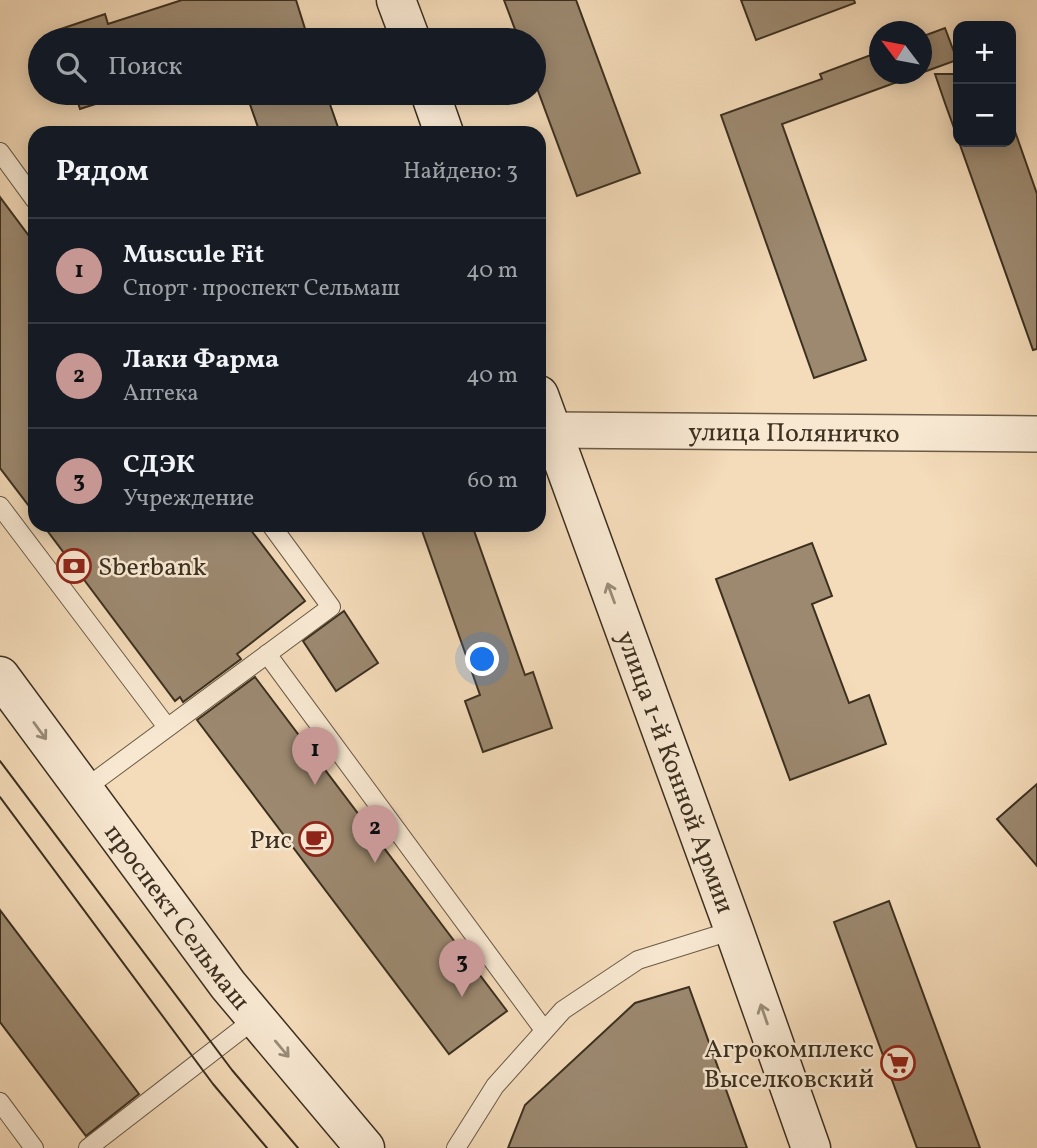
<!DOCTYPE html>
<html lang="ru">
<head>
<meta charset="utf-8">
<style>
  :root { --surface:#171b24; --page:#242831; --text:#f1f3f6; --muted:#9ea1a6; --line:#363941; --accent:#c59692 }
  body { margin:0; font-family:Vollkorn,serif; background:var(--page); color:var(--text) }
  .controls { position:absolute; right:21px; top:21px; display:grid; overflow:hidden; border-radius:14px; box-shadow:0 4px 18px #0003 }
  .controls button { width:63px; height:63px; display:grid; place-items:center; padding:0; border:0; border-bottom:2px solid var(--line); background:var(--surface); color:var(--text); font:35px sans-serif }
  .compass { position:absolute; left:869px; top:21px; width:63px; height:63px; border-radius:50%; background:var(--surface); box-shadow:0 4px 18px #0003; rotate:302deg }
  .you { position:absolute; left:483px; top:660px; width:24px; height:24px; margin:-18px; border:5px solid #fff; border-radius:50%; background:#1a73e8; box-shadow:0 0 0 10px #1a73e833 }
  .badge { display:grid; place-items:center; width:46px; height:46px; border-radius:50%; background:var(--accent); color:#111; font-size:23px; font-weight:700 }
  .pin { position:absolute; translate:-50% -58px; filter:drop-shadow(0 2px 4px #0008) }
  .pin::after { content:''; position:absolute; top:37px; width:24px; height:21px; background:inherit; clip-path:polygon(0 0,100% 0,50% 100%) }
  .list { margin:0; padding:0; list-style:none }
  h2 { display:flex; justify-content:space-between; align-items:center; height:91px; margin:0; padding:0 28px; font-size:30px }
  h2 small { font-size:23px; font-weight:400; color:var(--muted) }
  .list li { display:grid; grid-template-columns:46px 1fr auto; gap:21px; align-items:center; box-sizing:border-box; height:105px; padding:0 28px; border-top:2px solid var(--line) }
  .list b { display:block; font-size:26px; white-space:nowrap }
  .list p { margin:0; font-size:23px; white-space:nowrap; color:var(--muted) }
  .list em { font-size:23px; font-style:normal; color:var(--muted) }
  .icon { flex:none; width:38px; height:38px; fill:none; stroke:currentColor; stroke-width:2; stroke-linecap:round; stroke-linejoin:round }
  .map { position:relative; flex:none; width:1037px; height:1148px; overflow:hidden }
  .search { position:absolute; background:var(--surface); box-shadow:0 4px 18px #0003; left:28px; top:28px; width:518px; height:77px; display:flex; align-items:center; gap:18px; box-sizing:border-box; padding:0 24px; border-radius:38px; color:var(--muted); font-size:26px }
  .panel { position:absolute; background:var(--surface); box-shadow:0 4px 18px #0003; left:28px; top:126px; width:518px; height:406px; border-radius:21px }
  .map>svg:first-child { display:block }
</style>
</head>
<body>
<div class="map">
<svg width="1037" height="1148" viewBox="0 0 1037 1148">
  <rect width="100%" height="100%" fill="#f4dbb9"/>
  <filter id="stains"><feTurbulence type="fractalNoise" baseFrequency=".00286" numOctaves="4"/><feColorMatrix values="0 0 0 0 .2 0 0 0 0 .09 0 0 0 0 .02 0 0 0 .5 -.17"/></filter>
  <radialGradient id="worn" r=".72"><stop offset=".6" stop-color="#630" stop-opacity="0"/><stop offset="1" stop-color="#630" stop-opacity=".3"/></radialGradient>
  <g fill="#9c8970" stroke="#3c3020" stroke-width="2">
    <path d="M182,0H296L307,35L291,40H58L55,31L105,14L108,24Z"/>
    <path d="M504,0H576L640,173L577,196L534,80V40H519Z"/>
    <path d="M741,0H854L855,3L756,40Z"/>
    <path d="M945,28L957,60L921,73V37Z"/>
    <path d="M879,52V74H919L782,124L866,360L814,378L721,115L822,79L820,74Z"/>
    <path d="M935,74H958V139L946,106Z"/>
    <path d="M75,93H127V94L80,109Z"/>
    <path d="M246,93H326L340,133H260Z"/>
    <path d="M1011,120L1037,194V349L1033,350L959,142H1011Z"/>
    <path d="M0,197L35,244V514L0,468Z"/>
    <path d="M43,525H247L305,601L237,654L241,659L183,702L180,697L175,701Z"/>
    <path d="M420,525H472L525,675L533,672L552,728L483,752L465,701L480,695Z"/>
    <path d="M812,543L832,596L812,604L849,703L869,695L886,744L790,780L716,579Z"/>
    <path d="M344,611L378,663L336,691L303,641Z"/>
    <path d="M255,677L507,1011L449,1054L197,720Z"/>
    <path d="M1037,784V866L997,819Z"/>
    <path d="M889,901L980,1148H917L834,922Z"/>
    <path d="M0,910L139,1094L86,1136L0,1022Z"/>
    <path d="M689,987L747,1148H508L525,1105L635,1003Z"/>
  </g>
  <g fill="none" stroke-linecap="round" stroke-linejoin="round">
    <g stroke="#6a5b46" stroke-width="20">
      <g id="lane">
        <path d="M0,152L35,200"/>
        <path d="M0,506L167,727"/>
        <path d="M267,654L544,1030"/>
        <path d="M83,790L331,607L271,525"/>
        <path d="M0,1102L34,1148"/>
        <path d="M88,1148L256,1018"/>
        <path d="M456,1148L495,1086L563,1010L638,960L734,930"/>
      </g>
    </g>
    <g stroke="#6a5b46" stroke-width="38">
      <g id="street">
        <path id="s1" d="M552,430L1037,434"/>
      </g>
    </g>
    <g stroke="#3c3020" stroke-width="41">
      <g id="secondary">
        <path d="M396,0L411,40"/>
        <path d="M430,93L444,133"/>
        <path id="s2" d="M539,395L734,930L811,1148"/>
        <path id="s3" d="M0,676L228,985L365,1148"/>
      </g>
    </g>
    <use href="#lane" stroke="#f8e8d2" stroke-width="18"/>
    <use href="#street" stroke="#f8e8d2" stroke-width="35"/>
    <use href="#secondary" stroke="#f8e8d2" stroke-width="38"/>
    <g stroke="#3c3020" stroke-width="2">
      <path d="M0,761L232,1070L298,1148"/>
      <path d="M0,797L213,1084L267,1148"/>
    </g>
  </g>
  <defs><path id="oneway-shaft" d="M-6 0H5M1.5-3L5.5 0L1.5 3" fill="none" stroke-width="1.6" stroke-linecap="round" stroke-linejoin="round" transform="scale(1.75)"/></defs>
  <g stroke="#9a8c79">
    <use href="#oneway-shaft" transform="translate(611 593) rotate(-110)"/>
    <use href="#oneway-shaft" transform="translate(40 731) rotate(54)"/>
    <use href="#oneway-shaft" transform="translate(764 1014) rotate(-109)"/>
    <use href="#oneway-shaft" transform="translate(282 1049) rotate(50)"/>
  </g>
  <defs>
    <g id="bank-ring" transform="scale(1.75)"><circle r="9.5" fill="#f8e8d2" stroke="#8f2418" stroke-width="1.5"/><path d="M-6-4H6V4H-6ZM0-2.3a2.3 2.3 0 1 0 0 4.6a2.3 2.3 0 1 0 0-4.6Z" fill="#8f2418"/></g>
    <g id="cafe-ring" transform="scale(1.75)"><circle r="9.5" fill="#f8e8d2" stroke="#8f2418" stroke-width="1.5"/><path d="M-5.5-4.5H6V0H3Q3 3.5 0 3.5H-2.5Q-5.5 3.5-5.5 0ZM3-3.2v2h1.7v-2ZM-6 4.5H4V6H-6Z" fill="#8f2418"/></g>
    <g id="supermarket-ring" transform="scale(1.75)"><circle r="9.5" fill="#f8e8d2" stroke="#8f2418" stroke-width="1.5"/><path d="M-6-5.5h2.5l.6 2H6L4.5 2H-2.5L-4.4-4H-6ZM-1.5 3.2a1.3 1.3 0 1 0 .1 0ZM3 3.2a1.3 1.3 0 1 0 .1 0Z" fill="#8f2418"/></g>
  </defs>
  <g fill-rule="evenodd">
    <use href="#bank-ring" x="74" y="566"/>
    <use href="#cafe-ring" x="316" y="839"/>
    <use href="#supermarket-ring" x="898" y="1063"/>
  </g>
  <g text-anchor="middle" stroke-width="5" stroke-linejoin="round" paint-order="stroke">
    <g font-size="26" fill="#3c3020" stroke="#f8e8d2">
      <text dy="9" stroke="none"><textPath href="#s1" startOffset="242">улица Поляничко</textPath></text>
      <text dy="9" stroke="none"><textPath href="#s2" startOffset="401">улица 1-й Конной Армии</textPath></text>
      <text dy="9" stroke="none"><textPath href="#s3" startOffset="299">проспект Сельмаш</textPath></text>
    </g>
    <g font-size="26" fill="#3c3020" stroke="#f8e8d2" text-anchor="end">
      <text x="98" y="575" text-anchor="start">Sberbank</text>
      <text x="292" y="848">Рис</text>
      <text x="874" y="1057">Агрокомплекс<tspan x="874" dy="30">Выселковский</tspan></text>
    </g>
  </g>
  <rect width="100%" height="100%" filter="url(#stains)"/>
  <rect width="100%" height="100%" fill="url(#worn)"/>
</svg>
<div class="controls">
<button>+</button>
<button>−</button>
</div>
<svg class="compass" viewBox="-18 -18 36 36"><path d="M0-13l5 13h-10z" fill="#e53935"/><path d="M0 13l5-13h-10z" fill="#9ea1a6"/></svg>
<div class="you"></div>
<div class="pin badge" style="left:315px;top:785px">1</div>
<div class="pin badge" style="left:375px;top:863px">2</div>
<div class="pin badge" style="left:462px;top:997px">3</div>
<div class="search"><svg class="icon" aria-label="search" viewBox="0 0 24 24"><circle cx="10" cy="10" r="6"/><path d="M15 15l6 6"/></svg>Поиск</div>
<section class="panel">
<h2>Рядом<small>Найдено: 3</small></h2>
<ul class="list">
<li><span class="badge">1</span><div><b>Muscule Fit</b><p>Спорт · проспект Сельмаш</p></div><em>40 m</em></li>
<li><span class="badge">2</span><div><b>Лаки Фарма</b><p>Аптека</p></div><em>40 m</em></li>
<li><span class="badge">3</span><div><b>СДЭК</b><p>Учреждение</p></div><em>60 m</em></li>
</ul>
</section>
</div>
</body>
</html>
